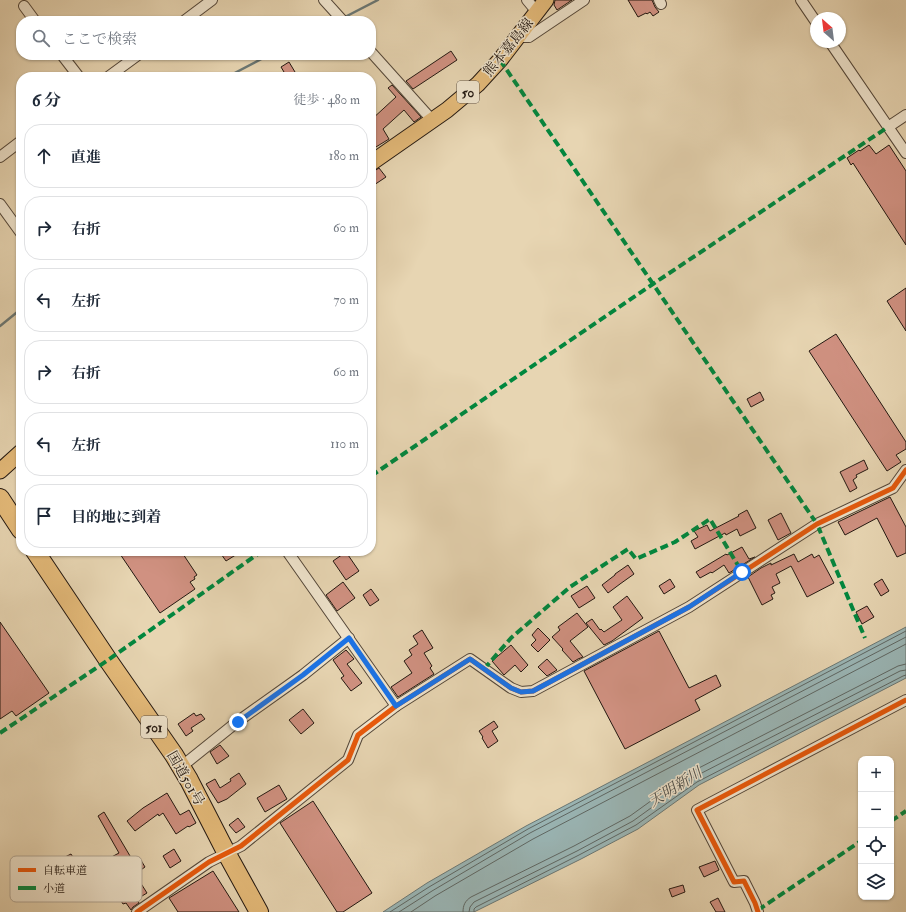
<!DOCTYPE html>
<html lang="ja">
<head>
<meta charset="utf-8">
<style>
  :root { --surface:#fff; --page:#f6f6f7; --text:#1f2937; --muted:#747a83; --line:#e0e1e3 }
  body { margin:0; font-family:"IM FELL Double Pica","Noto Serif JP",serif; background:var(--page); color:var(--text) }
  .controls { position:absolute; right:12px; bottom:12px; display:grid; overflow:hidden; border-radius:8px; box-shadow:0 1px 3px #0004 }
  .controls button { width:36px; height:36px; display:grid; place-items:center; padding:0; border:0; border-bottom:1px solid var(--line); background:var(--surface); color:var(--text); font:20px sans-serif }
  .compass { position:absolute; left:810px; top:12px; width:36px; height:36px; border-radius:50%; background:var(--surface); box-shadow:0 1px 3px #0004; rotate:332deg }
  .stop { position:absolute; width:12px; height:12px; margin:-9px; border:3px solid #1a73e8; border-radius:50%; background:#fff }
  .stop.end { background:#1a73e8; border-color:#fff; box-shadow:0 1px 4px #0008 }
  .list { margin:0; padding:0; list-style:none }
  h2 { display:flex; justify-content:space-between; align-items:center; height:52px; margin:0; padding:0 16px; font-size:17px }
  h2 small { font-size:13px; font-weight:400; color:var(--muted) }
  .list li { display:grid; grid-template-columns:26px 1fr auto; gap:12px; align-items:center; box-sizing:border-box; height:64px; margin:0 8px 8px; padding:0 8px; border:1px solid var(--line); border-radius:16px }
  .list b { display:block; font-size:15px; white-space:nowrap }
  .list em { font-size:13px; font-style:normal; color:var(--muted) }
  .icon { flex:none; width:22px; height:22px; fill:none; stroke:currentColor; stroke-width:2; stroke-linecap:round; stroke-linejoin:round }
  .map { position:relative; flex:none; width:906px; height:912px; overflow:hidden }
  .search { position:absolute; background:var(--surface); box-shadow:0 1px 3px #0004; left:16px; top:16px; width:360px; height:44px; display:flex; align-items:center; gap:10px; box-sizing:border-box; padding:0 14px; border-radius:16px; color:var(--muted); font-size:15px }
  .panel { position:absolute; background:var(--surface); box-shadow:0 1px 3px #0004; left:16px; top:72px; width:360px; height:484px; border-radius:16px }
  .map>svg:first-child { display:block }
</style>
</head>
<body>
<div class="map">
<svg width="906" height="912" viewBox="0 0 906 912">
  <rect width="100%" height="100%" fill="#e7d5b2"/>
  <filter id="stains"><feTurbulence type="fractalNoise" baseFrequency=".005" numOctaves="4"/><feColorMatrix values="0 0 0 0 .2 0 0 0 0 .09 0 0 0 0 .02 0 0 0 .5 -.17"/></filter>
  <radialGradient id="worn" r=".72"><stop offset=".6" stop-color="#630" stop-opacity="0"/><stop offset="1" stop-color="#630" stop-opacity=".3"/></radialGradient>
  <path fill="#9ab6b6" stroke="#6a7774" d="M906,627V678L699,785L638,829L581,859L474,912H383L427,883L526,826Z"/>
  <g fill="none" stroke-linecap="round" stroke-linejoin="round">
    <g stroke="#5e6764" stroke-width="1">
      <path d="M390,912L429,887L528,829L906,631"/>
      <path d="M399,912L432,891L530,833L906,637"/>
      <path d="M411,912L435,896L533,839L906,644"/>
      <path d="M463,912C463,905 465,901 471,897L574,846L630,816L691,772L898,666L906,664"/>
      <path d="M469,912L470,907L474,902L577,851L633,821L694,777L900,671L906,670"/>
      <path d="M474,912V909L476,907L579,855L636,825L697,782L903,676L906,675"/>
    </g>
    <g stroke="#6a7774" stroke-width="2.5">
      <path d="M343,18L378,0"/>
      <path d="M227,77L269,55"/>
      <path d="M0,326L21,309"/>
    </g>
  </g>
  <g fill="#d09181" stroke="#231811">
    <path d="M555,0H572L557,10L554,5Z"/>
    <path d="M628,0H652L655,7L659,12L653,16L650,12L647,14L646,13L638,17Z"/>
    <path d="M451,51L457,60L413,89L406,81Z"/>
    <path d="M289,62L298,77H276L284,72L281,67Z"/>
    <path d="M392,85L421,117L414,122L404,110L383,129L389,139L371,150V120L396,97L388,88Z"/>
    <path d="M869,145L876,154L889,145L906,171V245L853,163L851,165L847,158L859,150L860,151Z"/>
    <path d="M379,168L386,177L371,187V173Z"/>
    <path d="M906,288V331L887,301Z"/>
    <path d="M836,334L906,442V449L896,455L901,462L887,471L809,351Z"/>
    <path d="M760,392L764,400L751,407L747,399Z"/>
    <path d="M864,460L868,469L856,475L857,477L853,480L857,488L850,492L840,472Z"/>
    <path d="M890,497L906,527V553L897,557L877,518L845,535L838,522Z"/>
    <path d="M747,510L756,528L740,536L737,529L726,535L725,533L695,549L691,541L698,537L694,531L707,525L710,531L739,516L738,515Z"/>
    <path d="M781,513L791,533L778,540L768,520Z"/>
    <path d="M742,547L749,559L755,557L729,573L724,565L712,573L711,572L700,578L696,572L726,554L727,555Z"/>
    <path d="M118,551H181L197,575L194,577L195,579L190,582L195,589L160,613Z"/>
    <path d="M219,551H242L226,561Z"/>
    <path d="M346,552L359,571L346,580L333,561Z"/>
    <path d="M794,554L798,562L812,554L814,558L819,555L834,583L807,597L791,566L776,574L780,583L772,587L775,593L771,595L773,599L762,605L748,577L761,568L771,563V565Z"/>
    <path d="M628,565L634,574L620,584L608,593L602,585L615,575V574Z"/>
    <path d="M670,579L675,587L664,594L659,586Z"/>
    <path d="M882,579L889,591L881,596L874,584Z"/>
    <path d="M343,582L355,598L337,611L326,595Z"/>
    <path d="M587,586L595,598L579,608L571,596Z"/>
    <path d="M371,589L379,600L370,606L363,595Z"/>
    <path d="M627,596L643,618L612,641L604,645L586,623L592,619L600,630L601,629L604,632L622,620L613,607Z"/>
    <path d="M867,606L874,617L862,624L856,612Z"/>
    <path d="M577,613L588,627L570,641L583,657L578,659L573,662L562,650L563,649L552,637L560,630L558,627Z"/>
    <path d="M0,622L49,693L16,716L12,711L0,719Z"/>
    <path d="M538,628L550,640L538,652L531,645L536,640L532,635Z"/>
    <path d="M422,630L433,648L424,653L432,666L430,668L434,674L398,697L391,687L412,673L404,661L412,655L409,650L418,644L413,636Z"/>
    <path d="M659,631L689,688L716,675L721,686L695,700L700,710L625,749L584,671Z"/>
    <path d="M511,645L528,665L521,672L515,665L504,675L492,661Z"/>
    <path d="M346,650L354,659L347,664L362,683L351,691L341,678L344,676L333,660Z"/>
    <path d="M547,659L557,670L547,676L538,667Z"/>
    <path d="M303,709L314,723L301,734L289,720Z"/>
    <path d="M194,713L196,716L201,714L205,719L191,728L193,731L186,736L178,724Z"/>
    <path d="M494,721L498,727L492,731L498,741L488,748L482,738L483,737L479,731Z"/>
    <path d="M220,745L229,756L217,764L210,752Z"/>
    <path d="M239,773L246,784L227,799L218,803L206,784L215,779L220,788L231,781L230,779Z"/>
    <path d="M279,785L287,799L265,812L257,798Z"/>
    <path d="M167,793L180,815L189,810L196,823L189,827L188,826L176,834L163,813L159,816L158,814L135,831L127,821L143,808Z"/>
    <path d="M313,801L372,893L343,912H337L280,823Z"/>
    <path d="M104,812L133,861L139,857L145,867L135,874L147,893L137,899L139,903L133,907L131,910L126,903L123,904L118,896L131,888L118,867L98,879L89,869L119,853L98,816Z"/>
    <path d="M238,818L245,827L236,833L229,825Z"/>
    <path d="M174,849L181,861L170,868L163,856Z"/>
    <path d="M71,854L84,875L73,881L74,883L50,900L41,889L54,880L51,875L67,866L63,858Z"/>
    <path d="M715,861L719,870L704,877L699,867Z"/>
    <path d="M213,871L239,912H178L169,898Z"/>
    <path d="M683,885L685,892L672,897L669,889Z"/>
    <path d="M718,898L725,912H716L710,902Z"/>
  </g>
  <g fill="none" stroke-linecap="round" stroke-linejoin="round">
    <g stroke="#544739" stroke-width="12">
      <g id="street">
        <path d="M324,0L343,21"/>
        <path d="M527,0L537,12"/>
        <path d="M659,0L661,4"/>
        <path d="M801,0L816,22"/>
        <path d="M24,6L35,21"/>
        <path d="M184,21L212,0"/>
        <path d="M518,37H529L584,0"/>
        <path d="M830,42L906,153"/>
        <path d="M371,52L432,120"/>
        <path d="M62,55L79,77"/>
        <path d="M108,77L138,55"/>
        <path d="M888,127L906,115"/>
        <path d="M0,157L21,141"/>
        <path d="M0,204L21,233"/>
        <path d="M287,551L396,706"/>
        <path d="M181,767L237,722L303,675L349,638"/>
        <path d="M137,912L209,862L241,846L348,760L358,735L396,706L470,659L511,688L521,692L533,691L689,607L817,524L893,488L906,470"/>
        <path d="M758,912L755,903L744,881L734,882L697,810L906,700"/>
      </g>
    </g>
    <g stroke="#231811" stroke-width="17">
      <g id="primary">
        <path d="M371,163L447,110L478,84L500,60L546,0"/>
        <path d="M0,471L21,452"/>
      </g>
    </g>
    <g stroke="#231811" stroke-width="20">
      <g id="highway">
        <path d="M0,498L21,530"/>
        <path d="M35,551L108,660L174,755L189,780L227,854L259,912"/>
      </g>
    </g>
    <use href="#street" stroke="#efe4cd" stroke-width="10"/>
    <use href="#primary" stroke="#e4ba79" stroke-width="15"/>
    <use href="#highway" stroke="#e4ba79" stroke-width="18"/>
    <g stroke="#00873e" stroke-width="4" stroke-dasharray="8 4" stroke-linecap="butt">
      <path d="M500,60L653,284L817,524L865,638"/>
      <path d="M371,476L653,284L888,127"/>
      <path d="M484,669L511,638L570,587L628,549L636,559L675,542L710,519L742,572"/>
      <path d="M0,733L108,660L262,551"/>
      <path d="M891,821L906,811"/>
      <path d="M758,910L861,841"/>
    </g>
    <g stroke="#efe4cd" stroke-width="8">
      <g id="cycleway">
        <path d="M137,912L209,862L241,846L348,760L358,735L396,706L470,659L511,688L521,692L533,691L689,607L817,524L893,488L906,470"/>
        <path d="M758,912L755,903L744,881L734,882L697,810L906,700"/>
      </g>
    </g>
    <use href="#cycleway" stroke="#e8590c" stroke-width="5"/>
  </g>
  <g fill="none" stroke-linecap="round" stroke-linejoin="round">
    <path stroke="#1a73e8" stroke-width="5" d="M238,722L303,675L349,638L396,706L470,659L511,688L521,692L533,691L689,607L742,572"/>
  </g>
  <g text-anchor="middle" stroke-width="3" stroke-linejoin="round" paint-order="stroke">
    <g fill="#efe4cd" stroke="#605549" stroke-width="1">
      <rect x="457" y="81" width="22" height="22" rx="3"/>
      <rect x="141" y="716" width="26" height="22" rx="3"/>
    </g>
    <g font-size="13" font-weight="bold" fill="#231811">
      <text x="468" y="97">50</text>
      <text x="154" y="732">501</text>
    </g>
    <g font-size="14" fill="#231811" stroke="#efe4cd">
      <text transform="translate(508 47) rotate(-51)" y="5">熊本嘉島線</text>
      <text transform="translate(186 778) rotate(60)" y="5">国道501号</text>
    </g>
    <g font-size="15" font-style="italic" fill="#4d4f4b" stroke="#efe4cd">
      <text transform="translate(675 787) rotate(-32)" y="5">天明新川</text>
    </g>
  </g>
  <rect x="10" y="856" width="132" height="46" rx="6" fill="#efe4cd" stroke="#b2a795" stroke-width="1"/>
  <rect x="18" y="868" width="18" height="4" fill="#e8590c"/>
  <rect x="18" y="886" width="18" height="4" fill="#00873e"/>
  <g font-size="11" fill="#231811">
    <text x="43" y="874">自転車道</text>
    <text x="43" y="892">小道</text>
  </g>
  <rect width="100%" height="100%" filter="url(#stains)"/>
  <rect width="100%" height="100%" fill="url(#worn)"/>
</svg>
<div class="controls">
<button>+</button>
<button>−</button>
<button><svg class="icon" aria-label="locate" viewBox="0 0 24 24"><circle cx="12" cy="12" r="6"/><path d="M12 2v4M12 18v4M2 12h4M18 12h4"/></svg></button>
<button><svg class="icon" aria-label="layers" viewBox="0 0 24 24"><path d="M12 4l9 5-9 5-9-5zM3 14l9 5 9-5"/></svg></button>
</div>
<svg class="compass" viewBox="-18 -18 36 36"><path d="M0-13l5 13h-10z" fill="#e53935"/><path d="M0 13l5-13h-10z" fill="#747a83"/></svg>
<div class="stop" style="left:742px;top:572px"></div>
<div class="stop end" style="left:238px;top:722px"></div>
<div class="search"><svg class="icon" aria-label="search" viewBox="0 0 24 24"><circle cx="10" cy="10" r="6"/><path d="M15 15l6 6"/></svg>ここで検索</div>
<section class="panel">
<h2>6 分<small>徒歩 · 480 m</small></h2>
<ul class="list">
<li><svg class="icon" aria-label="ahead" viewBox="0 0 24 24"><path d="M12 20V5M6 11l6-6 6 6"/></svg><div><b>直進</b></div><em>180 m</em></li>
<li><svg class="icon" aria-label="right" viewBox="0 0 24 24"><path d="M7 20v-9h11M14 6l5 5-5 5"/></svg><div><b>右折</b></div><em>60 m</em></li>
<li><svg class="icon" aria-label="left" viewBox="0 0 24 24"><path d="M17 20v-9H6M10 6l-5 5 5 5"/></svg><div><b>左折</b></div><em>70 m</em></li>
<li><svg class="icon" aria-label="right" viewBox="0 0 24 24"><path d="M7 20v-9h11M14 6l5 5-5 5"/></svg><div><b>右折</b></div><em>60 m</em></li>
<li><svg class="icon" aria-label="left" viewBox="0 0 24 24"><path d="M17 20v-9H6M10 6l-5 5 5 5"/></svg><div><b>左折</b></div><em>110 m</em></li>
<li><svg class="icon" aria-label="arrive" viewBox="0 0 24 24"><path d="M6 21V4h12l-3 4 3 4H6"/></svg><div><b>目的地に到着</b></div></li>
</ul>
</section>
</div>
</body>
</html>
